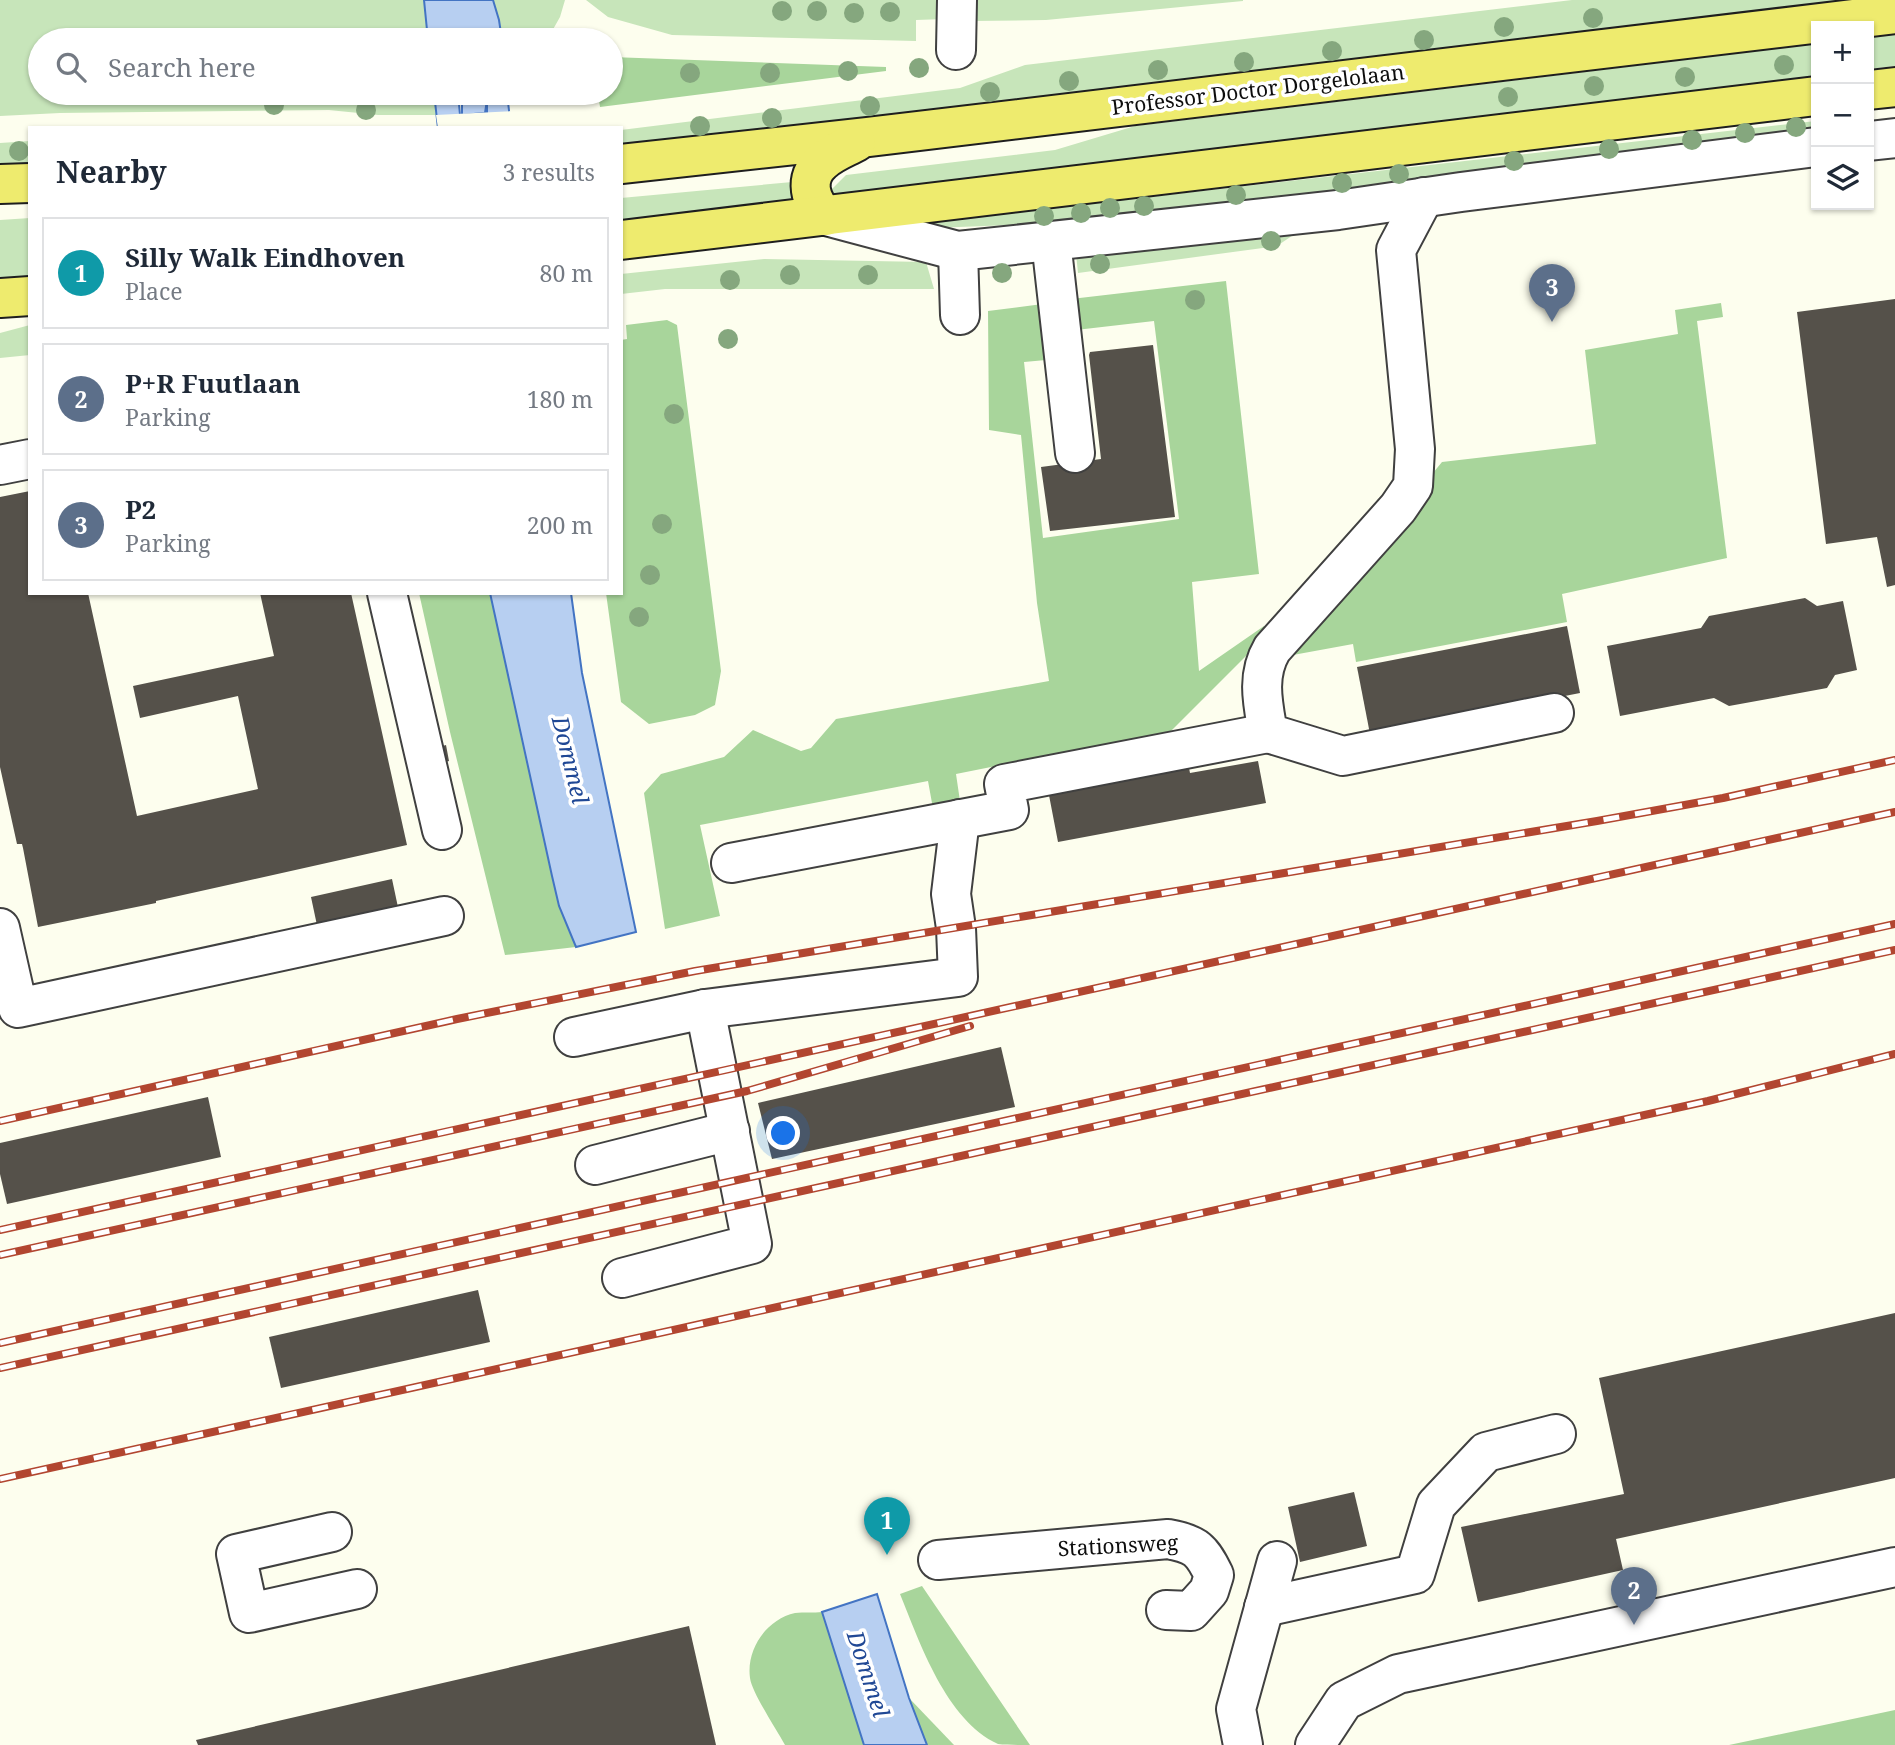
<!DOCTYPE html>
<html lang="en">
<head>
<meta charset="utf-8">
<style>
  :root { --surface:#fff; --page:#f2f2f3; --text:#1f2937; --muted:#747a83; --line:#e0e1e3; --accent:#d93025 }
  body { margin:0; font-family:"Noto Serif",serif; background:var(--page); color:var(--text) }
  .controls { position:absolute; right:21px; top:21px; display:grid; overflow:hidden; border-radius:0px; box-shadow:0 2px 5px #0004 }
  .controls button { width:63px; height:63px; display:grid; place-items:center; padding:0; border:0; border-bottom:2px solid var(--line); background:var(--surface); color:var(--text); font:35px sans-serif }
  .you { position:absolute; left:784px; top:1134px; width:24px; height:24px; margin:-18px; border:5px solid #fff; border-radius:50%; background:#1a73e8; box-shadow:0 0 0 10px #1a73e833 }
  .badge { display:grid; place-items:center; width:46px; height:46px; border-radius:50%; background:var(--accent); color:#fff; font-size:23px; font-weight:700 }
  .pin { position:absolute; translate:-50% -58px; filter:drop-shadow(0 2px 4px #0008) }
  .pin::after { content:''; position:absolute; top:37px; width:24px; height:21px; background:inherit; clip-path:polygon(0 0,100% 0,50% 100%) }
  .list { margin:0; padding:0; list-style:none }
  h2 { display:flex; justify-content:space-between; align-items:center; height:91px; margin:0; padding:0 28px; font-size:30px }
  h2 small { font-size:23px; font-weight:400; color:var(--muted) }
  .list li { display:grid; grid-template-columns:46px 1fr auto; gap:21px; align-items:center; box-sizing:border-box; height:112px; margin:0 14px 14px; padding:0 14px; border:2px solid var(--line); border-radius:0px }
  .list b { display:block; font-size:26px; white-space:nowrap }
  .list p { margin:0; font-size:23px; white-space:nowrap; color:var(--muted) }
  .list em { font-size:23px; font-style:normal; color:var(--muted) }
  .icon { flex:none; width:38px; height:38px; fill:none; stroke:currentColor; stroke-width:2; stroke-linecap:round; stroke-linejoin:round }
  .map { position:relative; flex:none; width:1895px; height:1745px; overflow:hidden }
  .search { position:absolute; background:var(--surface); box-shadow:0 2px 5px #0004; left:28px; top:28px; width:595px; height:77px; display:flex; align-items:center; gap:18px; box-sizing:border-box; padding:0 24px; border-radius:38px; color:var(--muted); font-size:26px }
  .panel { position:absolute; background:var(--surface); box-shadow:0 2px 5px #0004; left:28px; top:126px; width:595px; height:469px; border-radius:0px }
  .map>svg:first-child { display:block }
</style>
</head>
<body>
<div class="map">
<svg width="1895" height="1745" viewBox="0 0 1895 1745">
  <rect width="100%" height="100%" fill="#fdfeee"/>
  <g fill="#c7e5ba">
    <path d="M0,0H424L428,40H40V93H434L437,115H378L329,110L60,113L0,116Z"/>
    <path d="M493,0H565L560,17L547,40H502L499,20Z"/>
    <path d="M586,0H945V19L916,20V41L672,35L608,17Z"/>
    <path d="M972,0H1243V1L1046,20L972,21Z"/>
    <path d="M1572,0H1844L713,136L621,144V130L960,88L1025,65Z"/>
    <path d="M1895,34V66L1869,69V37Z"/>
    <path d="M1816,44V76L826,195L846,175L1055,150L1135,126Z"/>
    <path d="M1816,121V134L1162,219L932,228L931,222Z"/>
    <path d="M30,141V164L0,165V143Z"/>
    <path d="M803,181L798,200L621,220V198Z"/>
    <path d="M30,218V278L0,280V220Z"/>
    <path d="M1308,225L1277,246L1078,273L1076,254Z"/>
    <path d="M764,259L926,262L934,289H665L621,294V274Z"/>
    <path d="M30,325V355L0,358V333Z"/>
  </g>
  <g fill="#a8d59b">
    <path d="M611,57L886,67V71L600,107L598,95L542,97L543,93H611Z"/>
    <path d="M1226,281L1259,574L1192,582L1199,671L1264,626L1266,636L1171,731L956,774L961,808L934,814L928,781L700,825L720,916L665,929L644,793L661,774L724,757L753,730L801,751L811,748L836,719L1049,681L1037,603L1021,435L989,430L988,311L1050,303L1057,359L1024,362L1043,538L1179,519L1154,321L1076,330L1071,299Z"/>
    <path d="M1721,303L1723,317L1697,321L1727,558L1562,594L1567,622L1356,662L1353,644L1282,657L1442,462L1596,444L1585,350L1678,334L1675,310Z"/>
    <path d="M667,320L677,325L721,671L715,705L695,715L649,724L621,702L606,593H621V340L627,339L626,325Z"/>
    <path d="M419,593H490L552,876L559,906L576,947L505,955L450,732Z"/>
    <path d="M922,1586L1030,1745C1021,1745 1007,1745 998,1744C946,1720 920,1643 900,1594Z"/>
    <path d="M822,1612L864,1745H785C777,1730 752,1693 750,1678C746,1649 767,1619 795,1613C804,1612 814,1613 822,1612Z"/>
    <path d="M909,1698L954,1745H927Z"/>
    <path d="M1895,1710V1745H1729Z"/>
  </g>
  <g fill="#b7cff1" stroke="#4374c3" stroke-width="2">
    <path d="M424,0H493L499,20L502,40H428Z"/>
    <path d="M434,93H507L511,128L487,114V100L485,113L462,115V103L459,104L460,115L438,128Z"/>
    <path d="M490,593H571L582,673L636,932L576,947L559,906L552,876Z"/>
    <path d="M877,1594L909,1698L927,1745H864L822,1612Z"/>
  </g>
  <path fill="#fdfeee" d="M513,111L515,128H438L436,115Z"/>
  <g fill="#55514a">
    <path d="M1895,299V585L1887,587L1877,537L1826,544L1797,312Z"/>
    <path d="M1153,345L1175,517L1050,531L1041,467L1101,459L1089,355L1090,352Z"/>
    <path d="M30,491V593H88L137,816L258,789L238,696L140,718L133,686L274,656L260,593H351L407,845L156,901V903L38,927L23,848L22,844H17L0,767V497Z"/>
    <path d="M1805,598L1817,606L1843,601L1857,670L1835,675L1827,688L1729,706L1714,698L1620,716L1607,646L1701,628L1709,616Z"/>
    <path d="M1567,626L1580,693L1370,734L1357,667Z"/>
    <path d="M446,745L449,761L442,763L439,747Z"/>
    <path d="M1258,761L1266,803L1058,842L1048,790L1188,763L1190,773Z"/>
    <path d="M392,879L399,912L318,930L311,897Z"/>
    <path d="M1001,1047L1015,1107L772,1159L758,1103Z"/>
    <path d="M208,1097L221,1157L7,1204L0,1174V1143Z"/>
    <path d="M478,1290L490,1342L281,1388L269,1337Z"/>
    <path d="M1895,1313V1478L1616,1539L1623,1570L1478,1602L1461,1527L1624,1494L1599,1378Z"/>
    <path d="M1354,1492L1367,1546L1300,1562L1288,1507Z"/>
    <path d="M689,1626L716,1745H198L196,1740Z"/>
  </g>
  <g fill="none" stroke-linecap="round" stroke-linejoin="round">
    <g stroke="#404040" stroke-width="42">
      <g id="minor">
        <path d="M956,50L957,0"/>
        <path d="M1869,141L1895,138"/>
        <path d="M1424,197L1396,250L1415,449L1413,486L1398,508L1272,649C1256,676 1263,704 1268,733L1343,756L1554,713"/>
        <path d="M826,216L958,251L1338,210L1461,192L1816,147"/>
        <path d="M1051,241L1075,453"/>
        <path d="M958,251L960,315"/>
        <path d="M0,465L30,459"/>
        <path d="M387,593L442,830"/>
        <path d="M731,863L1009,810L1004,784L1268,733"/>
        <path d="M0,928L18,1008L444,916"/>
        <path d="M574,1037L705,1009L958,977L956,928L951,894L960,819"/>
        <path d="M595,1165L730,1131"/>
        <path d="M622,1278L752,1244L705,1009"/>
        <path d="M332,1532L236,1554L249,1613L357,1589"/>
        <path d="M938,1560L1168,1539C1196,1544 1202,1550 1214,1575L1209,1591L1191,1611L1166,1610"/>
        <path d="M1264,1607L1415,1574L1436,1505L1486,1452L1556,1434"/>
        <path d="M1243,1745L1236,1709L1277,1561"/>
        <path d="M1315,1745L1344,1701L1398,1674L1895,1567"/>
      </g>
    </g>
    <g stroke="#1e1e1e" stroke-width="42">
      <g id="major">
        <path d="M1869,90L1895,87"/>
        <path d="M621,164L868,137L1895,14"/>
        <path d="M0,184L30,183"/>
        <path d="M826,216C810,202 803,178 822,162C831,153 845,148 856,142"/>
        <path d="M621,240L1816,96"/>
        <path d="M0,298L30,296"/>
      </g>
    </g>
    <use href="#minor" stroke="#fff" stroke-width="38"/>
    <use href="#major" stroke="#eeeb6e" stroke-width="38"/>
    <g stroke="#b24630" stroke-width="8">
      <g id="rail">
        <path d="M0,1121L457,1019L695,971L1597,821L1723,798L1895,760"/>
        <path d="M0,1230L1895,812"/>
        <path d="M0,1255L747,1091L970,1026"/>
        <path d="M0,1343L1895,924"/>
        <path d="M0,1368L1895,950"/>
        <path d="M0,1479L1708,1101L1895,1054"/>
      </g>
    </g>
    <use href="#rail" stroke="#fff" stroke-width="5" stroke-dasharray="16" stroke-linecap="butt"/>
  </g>
  <g fill="#85a77e">
    <circle cx="782" cy="11" r="10"/>
    <circle cx="817" cy="11" r="10"/>
    <circle cx="890" cy="12" r="10"/>
    <circle cx="854" cy="13" r="10"/>
    <circle cx="1593" cy="18" r="10"/>
    <circle cx="1504" cy="27" r="10"/>
    <circle cx="1424" cy="40" r="10"/>
    <circle cx="1332" cy="51" r="10"/>
    <circle cx="1244" cy="62" r="10"/>
    <circle cx="1784" cy="65" r="10"/>
    <circle cx="919" cy="68" r="10"/>
    <circle cx="1158" cy="70" r="10"/>
    <circle cx="848" cy="71" r="10"/>
    <circle cx="690" cy="73" r="10"/>
    <circle cx="770" cy="73" r="10"/>
    <circle cx="1685" cy="77" r="10"/>
    <circle cx="1069" cy="81" r="10"/>
    <circle cx="1594" cy="86" r="10"/>
    <circle cx="990" cy="92" r="10"/>
    <circle cx="1508" cy="97" r="10"/>
    <circle cx="274" cy="105" r="10"/>
    <circle cx="870" cy="106" r="10"/>
    <circle cx="366" cy="110" r="10"/>
    <circle cx="772" cy="118" r="10"/>
    <circle cx="700" cy="126" r="10"/>
    <circle cx="1796" cy="127" r="10"/>
    <circle cx="1745" cy="133" r="10"/>
    <circle cx="1692" cy="140" r="10"/>
    <circle cx="1609" cy="149" r="10"/>
    <circle cx="19" cy="151" r="10"/>
    <circle cx="1514" cy="161" r="10"/>
    <circle cx="1399" cy="174" r="10"/>
    <circle cx="1342" cy="183" r="10"/>
    <circle cx="1236" cy="195" r="10"/>
    <circle cx="1144" cy="206" r="10"/>
    <circle cx="1110" cy="208" r="10"/>
    <circle cx="1081" cy="213" r="10"/>
    <circle cx="1044" cy="216" r="10"/>
    <circle cx="1271" cy="241" r="10"/>
    <circle cx="1100" cy="264" r="10"/>
    <circle cx="1002" cy="273" r="10"/>
    <circle cx="790" cy="275" r="10"/>
    <circle cx="868" cy="275" r="10"/>
    <circle cx="730" cy="280" r="10"/>
    <circle cx="1195" cy="300" r="10"/>
    <circle cx="728" cy="339" r="10"/>
    <circle cx="674" cy="414" r="10"/>
    <circle cx="662" cy="524" r="10"/>
    <circle cx="650" cy="575" r="10"/>
    <circle cx="639" cy="617" r="10"/>
  </g>
  <g text-anchor="middle" stroke-width="7" stroke-linejoin="round" paint-order="stroke">
    <g font-size="21" fill="#0d0d0d" stroke="#fff">
      <text transform="translate(1258 90) rotate(-7)" y="7">Professor Doctor Dorgelolaan</text>
      <text transform="translate(1118 1546) rotate(-3)" y="7">Stationsweg</text>
    </g>
    <g font-size="23" font-style="italic" fill="#204895" stroke="#fff">
      <text transform="translate(570 760) rotate(76)" y="8">Dommel</text>
      <text transform="translate(868 1674) rotate(72)" y="8">Dommel</text>
    </g>
  </g>
</svg>
<div class="controls">
<button>+</button>
<button>−</button>
<button><svg class="icon" aria-label="layers" viewBox="0 0 24 24"><path d="M12 4l9 5-9 5-9-5zM3 14l9 5 9-5"/></svg></button>
</div>
<div class="you"></div>
<div class="pin badge" style="left:887px;top:1555px;background:#0f9aa8">1</div>
<div class="pin badge" style="left:1634px;top:1625px;background:#5c6f8a">2</div>
<div class="pin badge" style="left:1552px;top:322px;background:#5c6f8a">3</div>
<div class="search"><svg class="icon" aria-label="search" viewBox="0 0 24 24"><circle cx="10" cy="10" r="6"/><path d="M15 15l6 6"/></svg>Search here</div>
<section class="panel">
<h2>Nearby<small>3 results</small></h2>
<ul class="list">
<li><span class="badge" style="background:#0f9aa8">1</span><div><b>Silly Walk Eindhoven</b><p>Place</p></div><em>80 m</em></li>
<li><span class="badge" style="background:#5c6f8a">2</span><div><b>P+R Fuutlaan</b><p>Parking</p></div><em>180 m</em></li>
<li><span class="badge" style="background:#5c6f8a">3</span><div><b>P2</b><p>Parking</p></div><em>200 m</em></li>
</ul>
</section>
</div>
</body>
</html>
